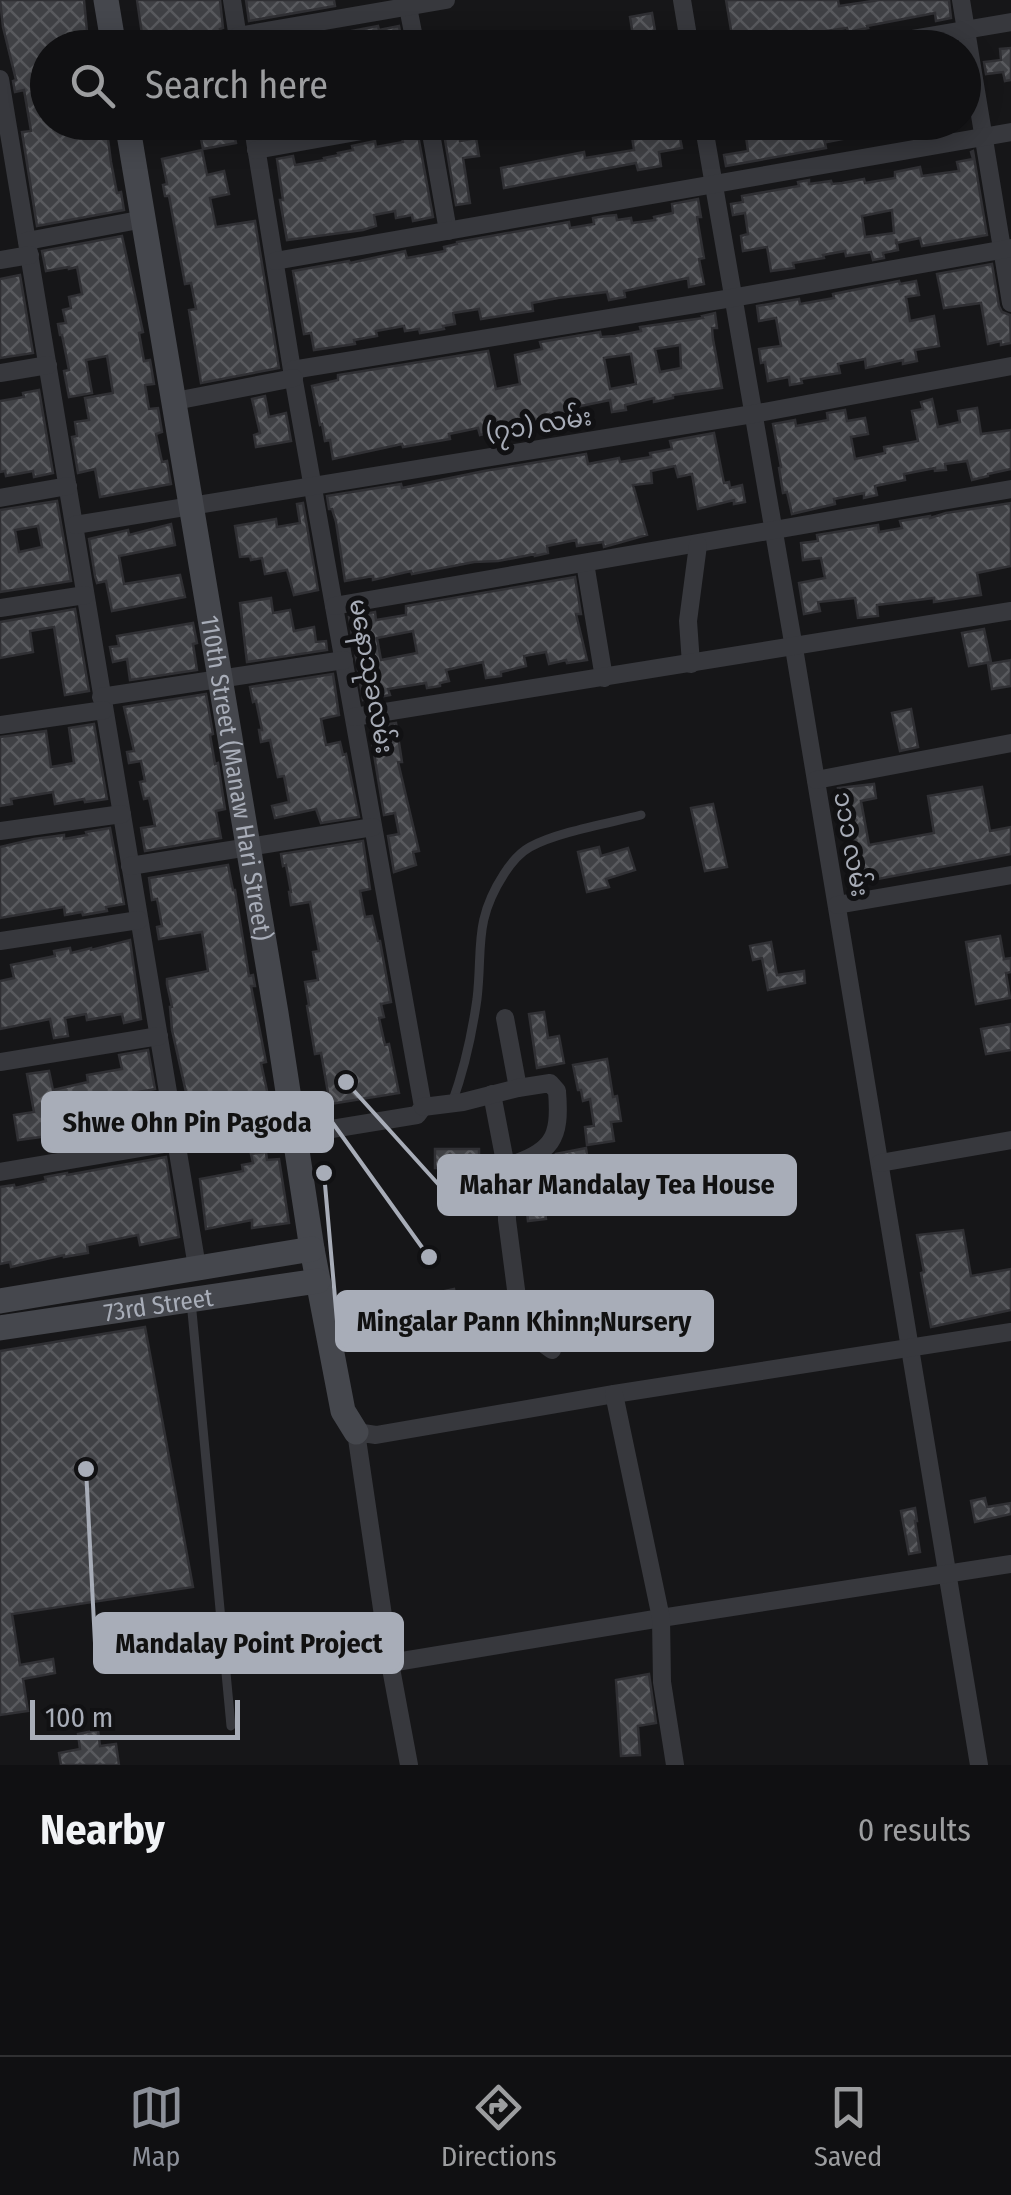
<!DOCTYPE html>
<html lang="en">
<head>
<meta charset="utf-8">
<style>
  :root { --surface:#101012; --page:#1e1e20; --text:#f1f3f6; --muted:#9c9d9f; --line:#303032; --accent:#8c9099 }
  body { margin:0; font-family:"Fira Sans Condensed","Noto Sans Myanmar",sans-serif; background:var(--page); color:var(--text) }
  .scale { position:absolute; left:30px; bottom:25px; width:210px; box-sizing:border-box; padding-left:10px; border:5px solid #a8adb8; border-top:0; font-size:28px; line-height:35px; white-space:nowrap; color:#a8adb8; -webkit-text-stroke:8px #111113; paint-order:stroke }
  .list { margin:0; padding:0; list-style:none }
  h2 { display:flex; justify-content:space-between; align-items:center; height:130px; margin:0; padding:0 40px; font-size:42px }
  h2 small { font-size:32px; font-weight:400; color:var(--muted) }
  .icon { flex:none; width:55px; height:55px; fill:none; stroke:currentColor; stroke-width:2; stroke-linecap:round; stroke-linejoin:round }
  .map { position:relative; flex:none; width:1011px; height:1765px; overflow:hidden }
  .search { position:absolute; background:var(--surface); box-shadow:0 5px 25px #0003; left:30px; right:30px; top:30px; height:110px; display:flex; align-items:center; gap:25px; box-sizing:border-box; padding:0 35px; border-radius:55px; color:var(--muted); font-size:38px }
  .sheet { height:290px; background:var(--surface) }
  nav { display:flex; justify-content:space-around; align-items:center; box-sizing:border-box; height:140px; border-top:2px solid var(--line); background:var(--surface); font-size:28px; color:var(--muted) }
  nav a { display:grid; justify-items:center; gap:5px }
  nav .on { color:var(--accent) }
  .map>svg:first-child { display:block }
</style>
</head>
<body>
<div class="map">
<svg width="1011" height="1765" viewBox="0 0 1011 1765">
  <defs>
    <pattern id="building-cross-hatch" width="8" height="8" patternUnits="userSpaceOnUse" patternTransform="scale(2.5)"><rect width="8" height="8" fill="#404145"/><path d="M0 0l8 8M0 8l8-8" fill="none" stroke="#595a5e"/></pattern>
  </defs>
  <rect width="100%" height="100%" fill="#161618"/>
  <g fill="url(#building-cross-hatch)" stroke="#303034" stroke-width="2.5" fill-rule="evenodd">
    <path d="M0,0H84L87,31L85,32L88,48H48V122H110L113,138L108,139L111,162L117,193L121,192L124,210L37,226L22,132L31,131L24,90L15,92L13,81L16,80L3,27Z"/>
    <path d="M137,0H220L223,28L220,29L223,48H144Z"/>
    <path d="M246,0H334L335,6L249,21Z"/>
    <path d="M726,0H838L839,6L879,0H949L951,18L936,21L935,13L867,26L868,28L848,32L847,28L806,34L807,40L785,44L783,36H779L756,40L757,45L734,48Z"/>
    <path d="M652,13L658,48H635L630,17Z"/>
    <path d="M378,26L379,30L399,26L403,48H316L315,38Z"/>
    <path d="M1011,48V80L1005,81L1003,72L986,74L984,62L1001,60L1000,49Z"/>
    <path d="M211,122L232,124L236,143L203,149L200,133L206,132L205,126Z"/>
    <path d="M442,122H456L460,141L476,138L479,156L463,158L470,203L456,205Z"/>
    <path d="M744,122H796L799,138L823,134L826,148L726,166L724,155L748,151Z"/>
    <path d="M824,122H938L939,128L891,137L889,130L827,142Z"/>
    <path d="M677,123L682,148L659,152L661,166L638,170L636,163L504,188L501,168L584,152L585,158L634,150L631,130Z"/>
    <path d="M418,135L433,217L413,221L412,215L396,218L395,211L374,215L376,226L363,230L287,240L280,200H283L277,159L293,156L295,165L325,160L324,158L339,155L338,153L353,150L352,146L375,141L376,147L403,142L402,138Z"/>
    <path d="M202,150L207,175L224,171L229,194L210,198L216,227L255,221L279,368L201,383L189,310L196,309L191,283L185,284L169,196H165L163,185L167,184L162,159Z"/>
    <path d="M973,151L987,235L922,246L920,238L896,243V239L898,250L883,253L884,258L873,260L871,252L846,256L845,251L823,255L824,258L793,263L794,268L771,271L767,247L743,251L741,236L748,234L745,213L733,215L731,204L743,202L742,196L799,186L798,182L809,180V184L831,181L832,184L842,183L864,179L865,183L895,178V172L920,167L922,176L959,171L957,162L973,159L971,152ZM892,210L894,233L865,237L862,216Z"/>
    <path d="M698,199L701,217H697L704,258L699,259L704,284L689,287L688,278L624,291L625,297L609,300L607,292L558,298L532,303L533,311L481,319L479,309L453,313L455,324L443,326L444,329L420,333L419,329L405,331L404,326L376,331L377,336L354,340L355,344L314,350L311,333L304,334L293,271L349,261L350,263L405,251L407,258L445,251L444,247L457,244V242L491,236L569,222L570,228L594,224L593,218L605,216L616,215L617,220L631,218L632,223L655,220L654,217L673,213L672,204Z"/>
    <path d="M122,236L143,332L139,333L144,361L150,360L154,384L145,385L149,409L158,408L162,432L156,434L162,462L167,461L171,484L100,497L95,469L78,473L72,437L77,436L75,422L89,420L85,398L113,393L107,356L86,360L92,393L69,397L64,371L69,370L62,335H60L58,324L66,323L63,310L71,308L69,297L82,294L77,267L69,269V267L46,271L42,251Z"/>
    <path d="M992,264L999,306L1002,312L1010,315L1011,343L1001,345V341L988,344L981,303L944,308L937,274Z"/>
    <path d="M20,275L33,353L0,358V279Z"/>
    <path d="M899,281L900,284L916,281L919,295L906,297L910,321L934,316L939,346L915,350L917,361L903,364V360L866,368L865,359L838,364L840,373L801,379L802,383L790,385L789,377L768,381L765,362L761,363L759,349L781,346L776,318L759,321L757,306L799,299L800,304L834,298L833,294Z"/>
    <path d="M715,313L717,328H712L713,339L722,388L673,395V398L654,402V398L625,405L626,410L612,412L610,400L571,408L572,419L526,426L525,424L480,435L478,428L449,434L450,439L403,447L402,444L333,459L330,440L325,441L322,424L320,425L312,386L338,380V375L488,351L496,389L520,384L515,355L542,349L540,342L600,332L601,337L615,336L641,331L640,327L703,318L702,316ZM680,345L681,368L660,372L655,349ZM631,354L636,384L610,389L604,358Z"/>
    <path d="M39,390L53,473L34,477L33,471L6,476L5,471L0,472V401L24,397L23,393Z"/>
    <path d="M265,396L269,417L286,413L291,441L256,447L254,435L260,433L252,399Z"/>
    <path d="M932,399L938,427L960,422L958,411L977,408L981,434L1011,430V469L988,474V476L972,480L967,461L945,464L946,470L935,471V468L904,474L905,480L875,486L877,495L864,498V493L834,499L835,504L792,514L787,492L783,493L779,468L781,467L773,424L795,420L796,426L828,420L827,413L845,410L847,421L865,418L868,434L851,437L855,459L885,453L884,447L918,441L912,411L923,409L921,402Z"/>
    <path d="M714,433L724,483L729,482L730,488L742,485L745,502L734,504V500L698,509L692,474L678,477L675,466L651,471L652,483L633,485L647,535L604,547L603,542L577,546L576,540L547,546L548,553L535,556V554L498,561L474,562L412,574L411,571L373,580V576L345,581L336,522L332,509H329L327,496L401,484L402,488L484,471L586,454L588,464L619,458L620,462L651,457L650,453L672,449L670,441Z"/>
    <path d="M57,501L71,581L0,592V510ZM38,526L42,547L19,552L15,530Z"/>
    <path d="M303,503L318,590L294,595L287,570L265,574L262,558L251,560L250,556L240,557L235,526L276,519L277,527L300,523L297,504Z"/>
    <path d="M1011,503V566L977,573L981,595L934,602V598L877,605L878,616L858,618L855,598L818,602L820,611L804,614L799,583L825,578L821,558L803,560L801,543L818,541L817,535L878,525L879,532L902,528L900,521L930,516V518L946,513Z"/>
    <path d="M171,524L175,545L119,556L124,584L180,575L185,597L112,611L106,581L97,583L95,576L89,539L128,530L129,535Z"/>
    <path d="M575,577L581,614H576L587,660L567,663L566,660L549,664L546,652L524,656L526,666L501,672V676L486,678L483,662L446,670L449,681L440,683V686L427,688L426,683L388,689L390,695L363,700L349,617L375,612L376,620L406,615V606ZM413,631L417,653L381,660L377,638Z"/>
    <path d="M271,598L273,613L290,610L294,631L314,627L316,642L326,641L327,650L247,662L240,603Z"/>
    <path d="M75,609L89,691L65,695L54,627L30,631L33,652L0,658V622Z"/>
    <path d="M193,623L197,643L193,644L197,670L130,680L127,659L113,662L110,647L119,646L117,636Z"/>
    <path d="M984,629L991,662L969,666L962,633Z"/>
    <path d="M1011,660V686L992,689L988,664Z"/>
    <path d="M333,674L339,715L321,719L326,745L340,742L343,755L346,754L359,817L321,823L316,809L275,818L272,806L289,802L284,776L278,777L270,740L261,742L259,730H262L256,701L253,702L250,687Z"/>
    <path d="M206,694L213,734L210,735L215,764L218,763L225,809L216,811L221,838L145,851L141,828L155,826L149,798L144,799L140,782L145,781L141,761L129,763L127,752L134,751L124,707Z"/>
    <path d="M911,709L918,747L900,751L892,713Z"/>
    <path d="M396,723L402,762H398L419,851L413,852L416,865L394,872L388,836L399,834L395,813L384,815L372,742L380,740L377,726Z"/>
    <path d="M94,724L107,799L85,802L84,799L55,804L53,792L11,799L12,804L0,806V737L46,731L51,767L74,763L69,728Z"/>
    <path d="M874,784L876,798L861,801L869,845L934,833L928,796L982,787L990,831L1011,827V854L856,883L838,788Z"/>
    <path d="M713,804L727,867L705,871L691,808Z"/>
    <path d="M110,828L124,904L106,907L107,911L83,915L82,912L65,915L64,907L0,918V847L34,839L64,835V839L87,835L86,832Z"/>
    <path d="M363,841L370,889L360,891L365,917L372,916L378,941H380L391,1002L381,1004L384,1017L379,1018L385,1045L389,1044L399,1093L330,1104L321,1053L315,1054L307,1006L309,1005L305,982L318,980L313,952L319,951L310,902L291,905L289,892H291L286,865L283,866L281,854Z"/>
    <path d="M599,847L601,856L628,848L635,870L606,879L609,887L587,892L578,852Z"/>
    <path d="M228,865L233,890H235L249,976L253,975L255,986H251L266,1062L261,1063L272,1114L208,1126L203,1099L188,1101L172,1030L170,1007H172L167,984V979L208,971L202,932L159,939L157,927L162,926L157,899L152,900L149,878Z"/>
    <path d="M1000,936L1004,959L1011,958V972L1006,973L1010,998L976,1004L966,942Z"/>
    <path d="M130,940L141,1019L124,1023L122,1014L87,1020L86,1014L65,1018L68,1036L54,1038L50,1019L0,1029V981L14,978L11,965L55,956L54,951L70,948L71,953L91,948V950Z"/>
    <path d="M771,942L777,975L804,971L805,983L768,990L762,958L753,960L750,946Z"/>
    <path d="M544,1012L548,1038L559,1036L564,1063L537,1068L529,1014Z"/>
    <path d="M1011,1024V1050L986,1054L981,1029Z"/>
    <path d="M148,1050L155,1089L133,1093L140,1135L116,1139L115,1131L85,1136L86,1145L67,1148L64,1134L18,1140L14,1115L34,1112L27,1074L49,1071L53,1090L88,1082L87,1075L122,1069L119,1055Z"/>
    <path d="M607,1059L613,1097L617,1096L621,1121L611,1122L614,1141L587,1145L585,1127L594,1126L590,1099L583,1101L581,1090H578L573,1065Z"/>
    <path d="M586,1148L589,1168L540,1178L546,1219L528,1221L526,1202H521L519,1176L542,1165L556,1163L554,1156L556,1154Z"/>
    <path d="M435,1149H479V1168H462V1184H450V1168H435Z"/>
    <path d="M266,1152L267,1160L279,1159L289,1223L252,1228V1220L206,1229L200,1179L243,1171L242,1165L253,1163L251,1154Z"/>
    <path d="M166,1157L179,1237L140,1245L138,1235L87,1245L88,1253L64,1257V1255L11,1267L10,1262L0,1264V1187L14,1185L15,1188L46,1181L45,1177L67,1173V1175Z"/>
    <path d="M963,1230L971,1276L1011,1269V1310L931,1327L921,1273L924,1272L917,1235Z"/>
    <path d="M454,1289L456,1300L486,1296L489,1311L459,1316L462,1330L422,1339L413,1298Z"/>
    <path d="M145,1327L193,1587L12,1614L20,1665L53,1659L55,1673L23,1679L28,1711L0,1715V1351Z"/>
    <path d="M985,1498L987,1507L1011,1503V1514L975,1522L971,1501Z"/>
    <path d="M915,1508L917,1521H915L920,1552L909,1554L901,1511Z"/>
    <path d="M649,1674L656,1723L638,1726L640,1755L621,1756L616,1680Z"/>
    <path d="M98,1730L100,1746L116,1744L119,1765H61L59,1753L80,1749L78,1734Z"/>
  </g>
  <g fill="none" stroke-linecap="round" stroke-linejoin="round">
    <g stroke="#37383d" stroke-width="9">
      <path d="M452,1103C464,1070 472,1034 477,999C483,948 473,922 504,874C511,863 519,853 530,847C557,832 610,823 641,815"/>
      <path d="M191,1301L231,1726"/>
    </g>
    <g stroke="#37383d" stroke-width="18">
      <path d="M232,0L239,44"/>
      <path d="M682,0L690,48"/>
      <path d="M961,0L1011,303"/>
      <path d="M408,7L416,48"/>
      <path d="M238,36L446,0"/>
      <path d="M859,48L1011,22"/>
      <path d="M0,79L197,1267"/>
      <path d="M252,122L292,370L423,1107L417,1115L295,1135"/>
      <path d="M429,122L448,231"/>
      <path d="M703,122L794,648L979,1765"/>
      <path d="M256,150L412,122"/>
      <path d="M27,241L144,219"/>
      <path d="M0,260L30,255"/>
      <path d="M275,261L1011,132"/>
      <path d="M292,370L732,298L1011,248"/>
      <path d="M0,373L48,365"/>
      <path d="M175,401L294,378"/>
      <path d="M0,498L68,486"/>
      <path d="M75,525L753,414L1011,366"/>
      <path d="M585,563L604,678"/>
      <path d="M334,606L1011,489"/>
      <path d="M0,608L85,595"/>
      <path d="M691,664L688,621L698,545"/>
      <path d="M101,697L344,660"/>
      <path d="M354,717L1011,611"/>
      <path d="M0,725L104,710"/>
      <path d="M816,780L1011,743"/>
      <path d="M0,831L122,814"/>
      <path d="M130,866L373,827"/>
      <path d="M837,905L1011,875"/>
      <path d="M0,941L139,920"/>
      <path d="M505,1018L518,1088"/>
      <path d="M0,1062L159,1036"/>
      <path d="M492,1094L506,1167L507,1220L518,1305L530,1334L552,1350"/>
      <path d="M423,1107L463,1102L518,1088L550,1083L557,1091C561,1141 552,1151 506,1167"/>
      <path d="M880,1163L1011,1140"/>
      <path d="M0,1172L176,1142"/>
      <path d="M1011,1332L614,1394L376,1435L356,1432L390,1663L661,1618L1011,1564"/>
      <path d="M614,1394L661,1618L662,1682L675,1765"/>
      <path d="M390,1663L409,1765"/>
    </g>
    <g stroke="#45474d" stroke-width="25">
      <path d="M106,0L114,48"/>
      <path id="s1" d="M127,122L276,1013L312,1249L343,1411L356,1432"/>
      <path d="M0,1301L312,1249"/>
      <path id="s2" d="M0,1328L318,1281"/>
    </g>
  </g>
  <g text-anchor="middle" stroke-width="10" stroke-linejoin="round" paint-order="stroke">
    <g font-size="25" fill="#a8adb8" stroke="#111113">
      <text transform="translate(539 424) rotate(-9)" y="9">(၇၁) လမ်း</text>
      <text transform="translate(372 676) rotate(80)" y="9">မနောသုခလမ်း</text>
      <text dy="9" stroke="none"><textPath href="#s1" startOffset="665">110th Street (Manaw Hari Street)</textPath></text>
      <text transform="translate(852 844) rotate(80)" y="9">၁၁၁ လမ်း</text>
      <text dy="9" stroke="none"><textPath href="#s2" startOffset="160">73rd Street</textPath></text>
    </g>
  </g>
  <path fill="none" stroke="#a8adb8" stroke-width="4" d="M429 1257L332 1122M346 1082L439 1185M324 1173L337 1321M86 1469L95 1643"/>
  <g fill="#a8adb8" stroke="#111113" stroke-width="4">
    <circle cx="429" cy="1257" r="10"/>
    <circle cx="346" cy="1082" r="10"/>
    <circle cx="324" cy="1173" r="10"/>
    <circle cx="86" cy="1469" r="10"/>
  </g>
  <g fill="#a8adb8" stroke="#a8adb8" stroke-width="4">
    <rect x="43" y="1093" width="289" height="58" rx="10"/>
    <rect x="439" y="1156" width="356" height="58" rx="10"/>
    <rect x="337" y="1292" width="375" height="58" rx="10"/>
    <rect x="95" y="1614" width="307" height="58" rx="10"/>
  </g>
  <g font-size="28" text-anchor="middle" font-weight="bold" fill="#111">
    <text x="187" y="1132">Shwe Ohn Pin Pagoda</text>
    <text x="617" y="1194">Mahar Mandalay Tea House</text>
    <text x="524" y="1331">Mingalar Pann Khinn;Nursery</text>
    <text x="249" y="1653">Mandalay Point Project</text>
  </g>
</svg>
<div class="scale">100 m</div>
<div class="search"><svg class="icon" aria-label="search" viewBox="0 0 24 24"><circle cx="10" cy="10" r="6"/><path d="M15 15l6 6"/></svg>Search here</div>
</div>
<section class="sheet">
<h2>Nearby<small>0 results</small></h2>
<ul class="list">
</ul>
</section>
<nav>
<a class="on"><svg class="icon" aria-label="map" viewBox="0 0 24 24"><path d="M3 6l6-2 6 2 6-2v14l-6 2-6-2-6 2zM9 4v14M15 6v14"/></svg>Map</a>
<a><svg class="icon" aria-label="directions" viewBox="0 0 24 24"><path d="M12 3l9 9-9 9-9-9zM9 14v-3h6M13 9l2 2-2 2"/></svg>Directions</a>
<a><svg class="icon" aria-label="saved" viewBox="0 0 24 24"><path d="M7 4h10v16l-5-4-5 4z"/></svg>Saved</a>
</nav>
</body>
</html>
